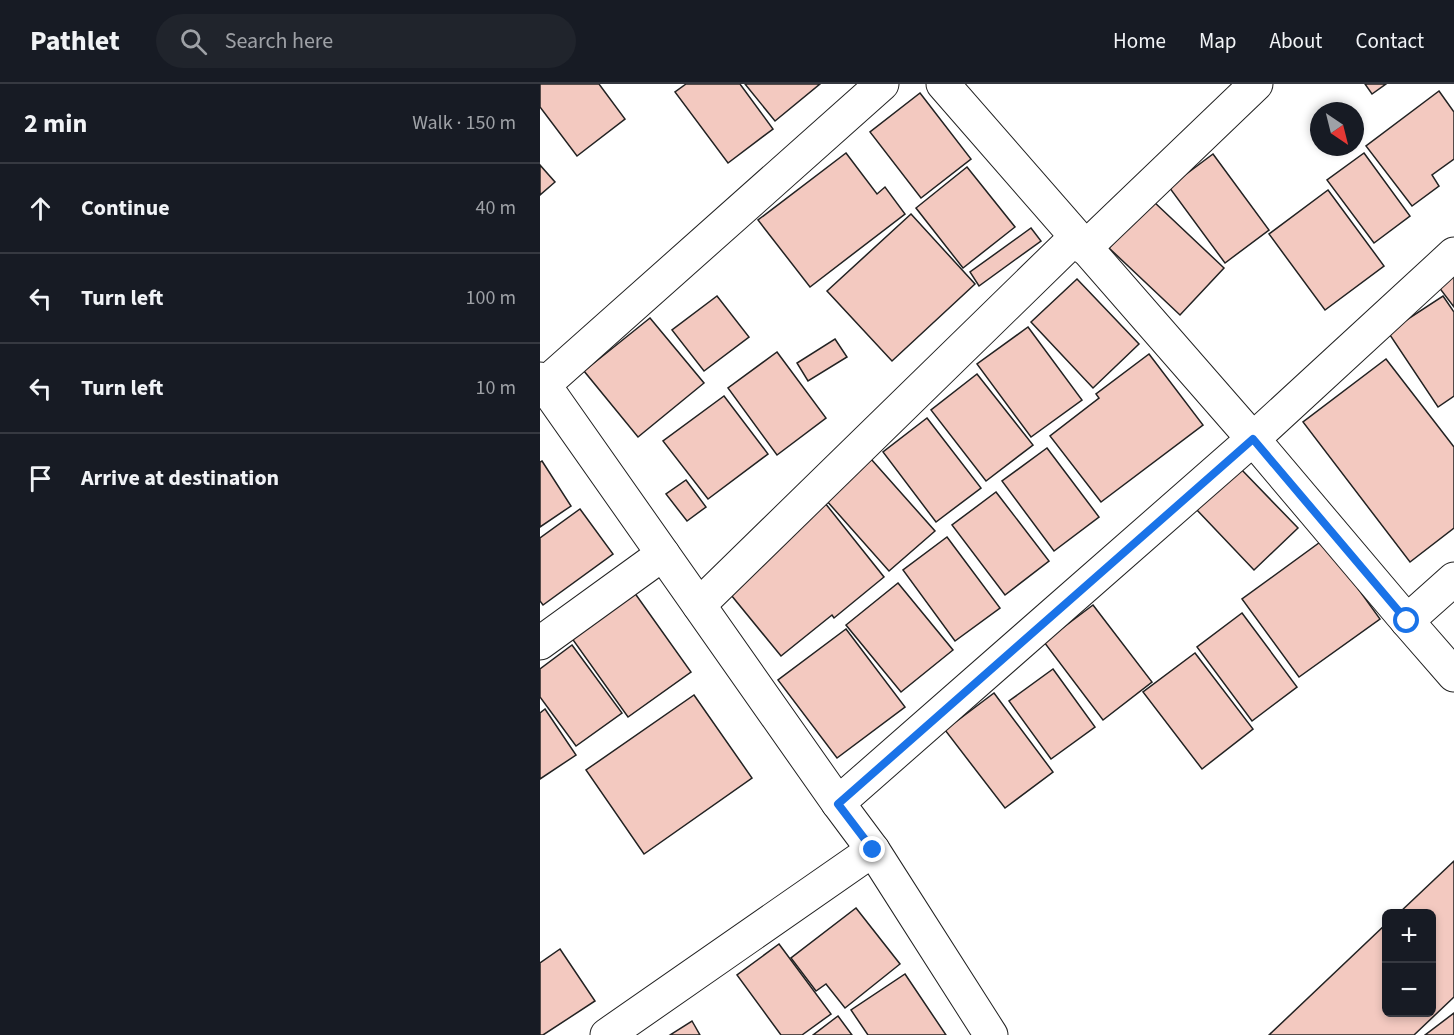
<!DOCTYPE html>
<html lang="en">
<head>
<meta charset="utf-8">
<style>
  :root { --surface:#171b24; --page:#20242c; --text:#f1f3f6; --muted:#9ea1a6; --line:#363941 }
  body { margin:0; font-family:"Source Sans 3",sans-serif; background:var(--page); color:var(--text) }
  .controls { position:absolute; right:18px; bottom:18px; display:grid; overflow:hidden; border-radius:9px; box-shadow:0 3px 9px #0003 }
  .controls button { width:54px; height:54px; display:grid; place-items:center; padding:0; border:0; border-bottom:2px solid var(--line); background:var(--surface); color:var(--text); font:30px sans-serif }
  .compass { position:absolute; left:770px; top:18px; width:54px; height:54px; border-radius:50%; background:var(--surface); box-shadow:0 3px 9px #0003; rotate:145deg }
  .stop { position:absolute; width:18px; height:18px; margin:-14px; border:4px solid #1a73e8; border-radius:50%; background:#fff }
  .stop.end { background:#1a73e8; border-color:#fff; box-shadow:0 2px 6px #0008 }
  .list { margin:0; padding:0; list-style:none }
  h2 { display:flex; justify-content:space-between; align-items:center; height:78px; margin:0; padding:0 24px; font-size:26px }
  h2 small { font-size:20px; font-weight:400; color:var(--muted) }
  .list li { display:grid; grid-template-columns:39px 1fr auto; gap:18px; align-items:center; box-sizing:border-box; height:90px; padding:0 24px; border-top:2px solid var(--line) }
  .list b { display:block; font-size:22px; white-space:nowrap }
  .list em { font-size:20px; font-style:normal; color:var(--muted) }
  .icon { flex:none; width:33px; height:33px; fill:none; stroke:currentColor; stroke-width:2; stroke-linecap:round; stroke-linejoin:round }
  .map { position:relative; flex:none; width:914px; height:951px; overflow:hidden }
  header { display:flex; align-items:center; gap:36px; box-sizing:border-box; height:84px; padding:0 30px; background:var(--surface); border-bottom:2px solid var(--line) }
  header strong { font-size:28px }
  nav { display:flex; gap:33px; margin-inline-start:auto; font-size:21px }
  .search { width:420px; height:54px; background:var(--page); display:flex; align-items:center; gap:15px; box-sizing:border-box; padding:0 21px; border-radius:33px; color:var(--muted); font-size:22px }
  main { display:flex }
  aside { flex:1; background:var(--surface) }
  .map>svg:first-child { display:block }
</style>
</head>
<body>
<header>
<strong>Pathlet</strong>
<div class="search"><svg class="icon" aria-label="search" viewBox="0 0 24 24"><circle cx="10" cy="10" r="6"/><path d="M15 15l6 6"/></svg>Search here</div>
<nav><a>Home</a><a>Map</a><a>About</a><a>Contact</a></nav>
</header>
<main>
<aside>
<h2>2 min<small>Walk · 150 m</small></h2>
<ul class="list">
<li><svg class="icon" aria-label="ahead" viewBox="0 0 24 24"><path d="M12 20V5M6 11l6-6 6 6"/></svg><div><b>Continue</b></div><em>40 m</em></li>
<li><svg class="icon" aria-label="left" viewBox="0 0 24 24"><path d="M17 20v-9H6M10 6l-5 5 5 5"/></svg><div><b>Turn left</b></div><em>100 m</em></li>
<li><svg class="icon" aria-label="left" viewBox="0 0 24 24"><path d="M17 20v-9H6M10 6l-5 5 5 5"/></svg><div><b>Turn left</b></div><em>10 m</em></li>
<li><svg class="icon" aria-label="arrive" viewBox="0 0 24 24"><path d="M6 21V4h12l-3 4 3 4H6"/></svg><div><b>Arrive at destination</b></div></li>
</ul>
</aside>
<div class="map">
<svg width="914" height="951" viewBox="0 0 914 951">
  <rect width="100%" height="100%" fill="#fff"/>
  <g fill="#f3c9c0" stroke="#222" stroke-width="1.5">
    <path d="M0,0H59L85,35L37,72L0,23Z"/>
    <path d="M146,0H200L233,45L188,79L135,8Z"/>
    <path d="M205,0H280L235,37Z"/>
    <path d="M825,0H846L832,10Z"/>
    <path d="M899,7L914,28V75L892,91L899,102L872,122L826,62Z"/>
    <path d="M380,9L431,75L381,114L330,48Z"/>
    <path d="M306,69L337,110L345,103L365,130L270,203L218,136Z"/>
    <path d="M824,69L870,132L834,159L787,96Z"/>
    <path d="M673,70L729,146L685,179L629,103Z"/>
    <path d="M0,81L15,98L0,111Z"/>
    <path d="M427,83L475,143L423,184L376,124Z"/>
    <path d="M788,106L844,182L785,226L729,150Z"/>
    <path d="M613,117L684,184L640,231L569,164Z"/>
    <path d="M371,130L435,200L352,277L287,207Z"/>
    <path d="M491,144L501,157L439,202L430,188Z"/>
    <path d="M914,190V223L898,202Z"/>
    <path d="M537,195L599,260L553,304L491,238Z"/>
    <path d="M177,212L209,253L164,287L132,246Z"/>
    <path d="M903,212L914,228V312L898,323L848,248Z"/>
    <path d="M110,234L164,299L98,353L44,287Z"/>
    <path d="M488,243L542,316L491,353L437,280Z"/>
    <path d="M295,255L307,273L268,297L257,279Z"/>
    <path d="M237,268L286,334L237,371L188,304Z"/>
    <path d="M609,270L663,341L561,418L510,352L559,314L556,310Z"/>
    <path d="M846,275L914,363V444L870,478L763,338Z"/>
    <path d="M437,290L493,361L446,397L391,326Z"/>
    <path d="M184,312L228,370L168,415L123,357Z"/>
    <path d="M387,334L441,404L396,438L343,368Z"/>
    <path d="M507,364L559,433L514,467L462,397Z"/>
    <path d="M331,375L395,447L349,487L286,416Z"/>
    <path d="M2,377L31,422L0,443V378Z"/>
    <path d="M699,383L758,444L714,486L656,425Z"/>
    <path d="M146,396L166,423L147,437L126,410Z"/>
    <path d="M456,408L509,477L465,511L412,441Z"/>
    <path d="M285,419L344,493L294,534L292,531L241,572L187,506Z"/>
    <path d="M40,425L73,470L3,521L0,517V454Z"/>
    <path d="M407,453L460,524L415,557L363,486Z"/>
    <path d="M783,456L840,535L759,593L702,515Z"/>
    <path d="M358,499L413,566L361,608L306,541Z"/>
    <path d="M94,508L151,588L88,633L31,553Z"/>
    <path d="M553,521L612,598L563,636L504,558Z"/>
    <path d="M702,529L757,603L712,637L657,563Z"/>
    <path d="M306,545L365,623L297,674L238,596Z"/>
    <path d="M32,561L82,629L36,662L0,613V585Z"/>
    <path d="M655,569L713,645L662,685L603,608Z"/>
    <path d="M513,585L555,643L511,675L469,617Z"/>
    <path d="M454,609L513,688L465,724L405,646Z"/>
    <path d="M154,611L212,694L104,770L46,686Z"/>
    <path d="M5,625L36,671L0,695V629Z"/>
    <path d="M914,777V913L874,951H729L846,840V928H892V830H858Z"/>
    <path d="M316,824L360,880L305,924L286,900L276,907L251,874Z"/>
    <path d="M239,860L291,930L262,951H241L197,891Z"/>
    <path d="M20,865L55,917L3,951H0V879Z"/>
    <path d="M365,890L406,951H328L311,926Z"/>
    <path d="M914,929V951H885Z"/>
    <path d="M298,932L312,951H273Z"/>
    <path d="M152,937L160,951H130Z"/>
  </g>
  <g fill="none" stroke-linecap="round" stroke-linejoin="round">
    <g stroke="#222" stroke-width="35">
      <g id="street">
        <path d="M403,0L713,355L867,537L914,591"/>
        <path d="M545,164L716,0"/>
        <path d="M0,295L298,719L333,766L451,951"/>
        <path d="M5,300L342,0"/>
        <path d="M159,521L536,153"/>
        <path d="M867,537L914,495"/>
        <path d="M0,559L123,470"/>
        <path d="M298,719L713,355L914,170"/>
        <path d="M67,951L333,766"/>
      </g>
    </g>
    <use href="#street" stroke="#fff" stroke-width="33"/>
  </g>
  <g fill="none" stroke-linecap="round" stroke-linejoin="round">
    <path stroke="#1a73e8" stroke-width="8" d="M333,766L298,720L713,355L867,537"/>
  </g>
</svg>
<div class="controls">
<button>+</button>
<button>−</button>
</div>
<svg class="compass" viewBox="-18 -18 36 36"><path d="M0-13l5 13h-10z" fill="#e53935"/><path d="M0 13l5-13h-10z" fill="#9ea1a6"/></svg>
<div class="stop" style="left:867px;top:537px"></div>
<div class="stop end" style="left:333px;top:766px"></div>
</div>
</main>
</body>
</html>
